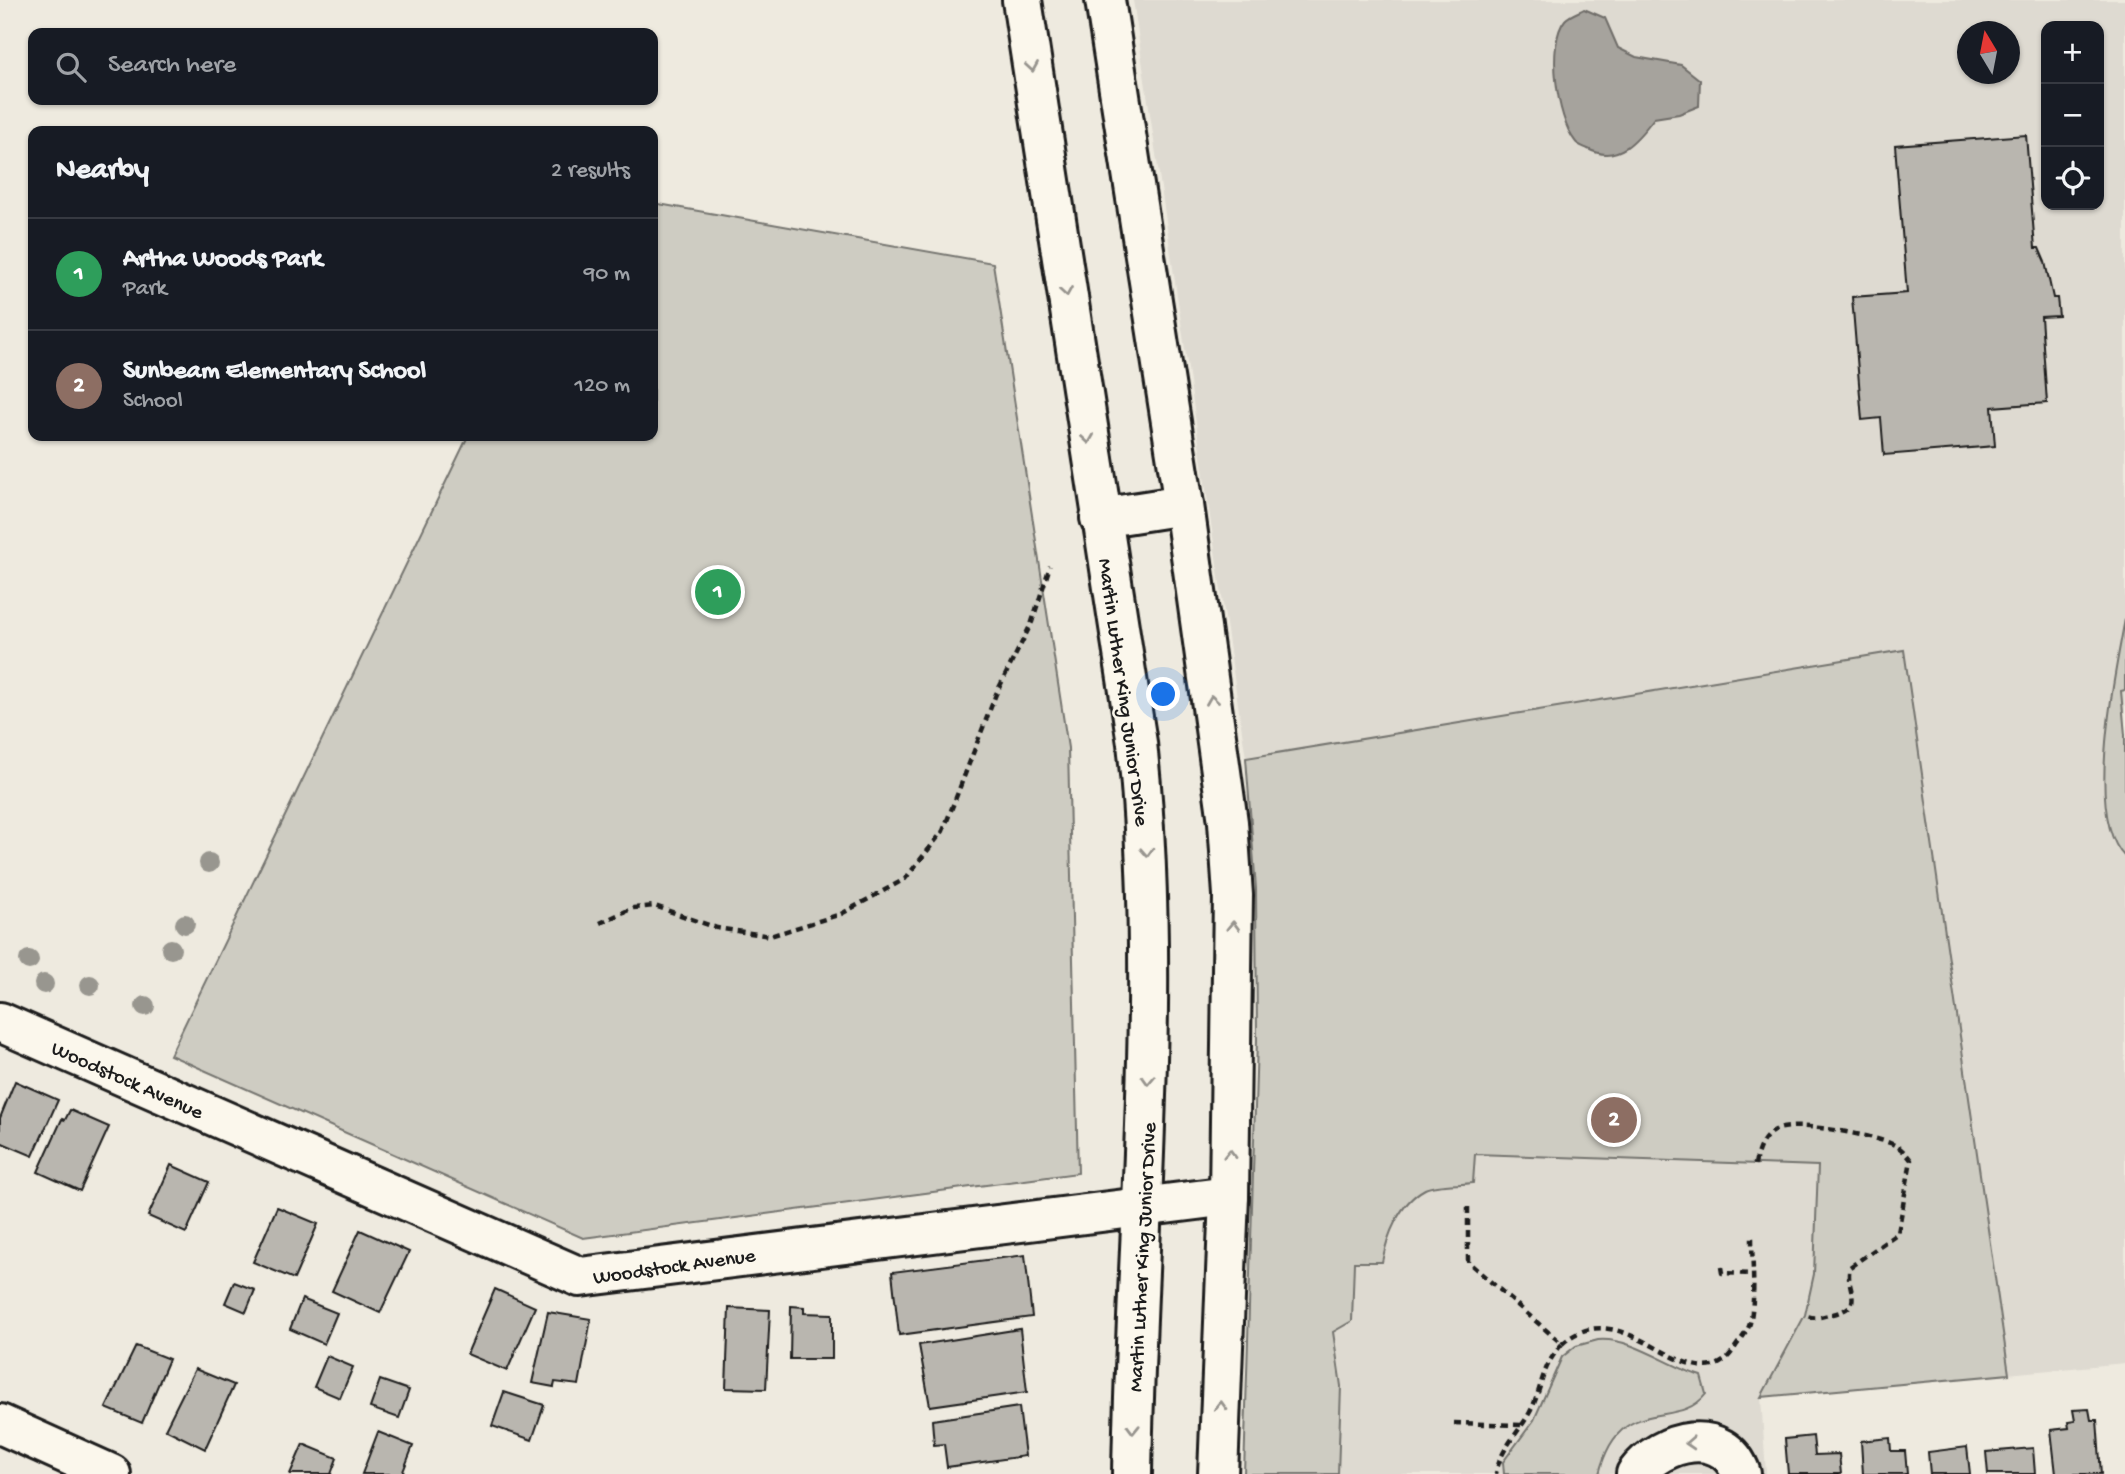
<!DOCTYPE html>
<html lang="en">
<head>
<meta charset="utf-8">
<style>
  :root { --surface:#171b24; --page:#20242c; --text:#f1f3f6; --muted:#9ea1a6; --line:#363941; --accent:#7c3aed }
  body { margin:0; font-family:"Gochi Hand",sans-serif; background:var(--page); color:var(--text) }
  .controls { position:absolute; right:21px; top:21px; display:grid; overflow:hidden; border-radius:14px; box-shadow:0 2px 5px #0004 }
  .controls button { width:63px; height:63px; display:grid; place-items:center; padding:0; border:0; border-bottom:2px solid var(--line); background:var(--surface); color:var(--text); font:35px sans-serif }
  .compass { position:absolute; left:1957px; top:21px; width:63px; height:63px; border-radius:50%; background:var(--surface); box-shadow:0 2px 5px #0004; rotate:350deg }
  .you { position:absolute; left:1164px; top:695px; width:24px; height:24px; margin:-18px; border:5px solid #fff; border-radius:50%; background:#1a73e8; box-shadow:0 0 0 10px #1a73e833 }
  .badge { display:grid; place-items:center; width:46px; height:46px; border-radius:50%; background:var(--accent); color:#fff; font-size:23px; font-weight:700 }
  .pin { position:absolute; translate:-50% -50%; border:4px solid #fff; box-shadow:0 2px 7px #0006 }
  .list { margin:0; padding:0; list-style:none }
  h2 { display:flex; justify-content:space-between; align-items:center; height:91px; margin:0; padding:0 28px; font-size:30px }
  h2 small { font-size:23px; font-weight:400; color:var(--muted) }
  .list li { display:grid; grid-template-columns:46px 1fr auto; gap:21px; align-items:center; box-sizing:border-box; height:112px; padding:0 28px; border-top:2px solid var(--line) }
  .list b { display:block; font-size:26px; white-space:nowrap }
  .list p { margin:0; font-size:23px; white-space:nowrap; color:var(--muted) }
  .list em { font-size:23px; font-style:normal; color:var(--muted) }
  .icon { flex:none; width:38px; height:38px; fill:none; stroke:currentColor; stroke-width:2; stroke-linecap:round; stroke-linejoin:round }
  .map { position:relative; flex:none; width:2125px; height:1474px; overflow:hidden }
  .search { position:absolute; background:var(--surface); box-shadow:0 2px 5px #0004; left:28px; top:28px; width:630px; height:77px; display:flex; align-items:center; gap:18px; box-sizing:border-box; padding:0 24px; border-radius:14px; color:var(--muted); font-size:26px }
  .panel { position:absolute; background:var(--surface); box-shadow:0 2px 5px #0004; left:28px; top:126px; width:630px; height:315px; border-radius:14px }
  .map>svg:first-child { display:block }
</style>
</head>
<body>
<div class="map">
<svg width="2125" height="1474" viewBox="0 0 2125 1474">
  <rect width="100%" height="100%" fill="#eeeadf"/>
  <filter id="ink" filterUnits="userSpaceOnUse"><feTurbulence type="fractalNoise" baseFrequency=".0143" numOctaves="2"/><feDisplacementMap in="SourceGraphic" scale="14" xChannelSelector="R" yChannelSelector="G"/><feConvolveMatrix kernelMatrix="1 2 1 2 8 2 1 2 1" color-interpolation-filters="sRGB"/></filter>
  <g filter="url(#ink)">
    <path fill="#dedad1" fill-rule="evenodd" d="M1133,0H2125V1363L1761,1397L1766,1474H1244L1257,1040L1256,889L1246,758ZM2046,26H2099V205H2046ZM1968,32H2010V74H1968Z"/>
    <g fill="#ceccc2" stroke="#75746f" stroke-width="2">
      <path d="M653,203L993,263L1068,748L1078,1173L583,1238L170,1055L468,436H653Z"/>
      <path d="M2125,619V690L2121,691L2125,735V857C2084,817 2115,673 2125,619Z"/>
      <path d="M1904,650L2009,1374L1761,1397L1805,1315L1814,1274L1818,1166L1475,1154L1473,1183C1460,1185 1436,1183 1425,1189C1399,1203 1387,1236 1382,1262H1354L1352,1321L1333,1332L1341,1386L1338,1474H1244L1257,1040L1256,889L1246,758Z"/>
      <path d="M1598,1340C1631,1337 1668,1366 1701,1376L1706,1394C1677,1432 1620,1390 1599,1474H1504L1503,1462L1534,1420L1562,1357L1576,1346Z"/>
    </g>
    <path fill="#a6a39d" stroke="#6f6d69" stroke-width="2" d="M1584,9L1605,18L1618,48L1636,57L1681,65L1700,80L1699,106L1679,114L1654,118C1638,139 1618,165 1588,149C1584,147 1577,145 1575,141C1557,119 1546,43 1565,20C1569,15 1579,12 1584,9Z"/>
    <g fill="#b9b6af" stroke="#1c1c1c" stroke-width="2">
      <path d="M2026,135L2035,248H2039L2045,262L2053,298H2057L2059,316L2041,317L2047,403L1992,407L1995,446L1884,455L1881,418L1862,420L1852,297L1907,293L1895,145Z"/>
      <path d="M15,1081L58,1100L33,1156L0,1142V1118Z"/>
      <path d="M70,1110L109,1127L80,1191L38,1172L62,1119L65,1120Z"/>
      <path d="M171,1165L209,1182L186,1233L148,1216Z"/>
      <path d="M277,1207L318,1224L294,1279L253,1262Z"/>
      <path d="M360,1230L409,1252L380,1313L332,1291Z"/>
      <path d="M1025,1255L1032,1317L899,1335L892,1272Z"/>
      <path d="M234,1282L255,1290L246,1312L225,1303Z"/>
      <path d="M495,1289L535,1307L507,1371L467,1354Z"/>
      <path d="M302,1299L337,1313L324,1344L290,1329Z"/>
      <path d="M791,1306L804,1307V1313L832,1314V1359H790Z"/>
      <path d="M729,1308L770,1310L766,1389L726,1388Z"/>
      <path d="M548,1312L591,1319L579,1385L555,1382L554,1387L532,1383Z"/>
      <path d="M1020,1329L1027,1392L930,1406L919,1345Z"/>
      <path d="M136,1346L169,1359L142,1423L106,1408Z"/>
      <path d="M327,1356L353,1367L340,1398L314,1387Z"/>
      <path d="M195,1369L234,1385L205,1449L165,1429Z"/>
      <path d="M380,1380L409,1390L399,1418L370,1408Z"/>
      <path d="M504,1392L544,1405L532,1440L492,1426Z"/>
      <path d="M1019,1407L1025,1456L947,1467L944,1444L934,1445L932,1420Z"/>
      <path d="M2089,1409L2091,1420H2097L2101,1474H2056L2051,1430L2069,1428L2068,1422L2075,1421L2073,1410Z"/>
      <path d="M378,1432L413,1446L402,1474H362Z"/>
      <path d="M1813,1436L1815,1455L1839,1454L1841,1474H1788L1785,1439Z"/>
      <path d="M1890,1438L1891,1451H1905L1907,1474H1863L1861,1441Z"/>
      <path d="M303,1444L337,1458L331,1474H290Z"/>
      <path d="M1967,1447L1970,1474H1930L1928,1452Z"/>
      <path d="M2033,1448L2035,1474H1988L1986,1452Z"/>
    </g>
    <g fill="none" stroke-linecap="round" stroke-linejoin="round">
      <g stroke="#1c1c1c" stroke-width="44">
        <g id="minor">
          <path d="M1100,518L1184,505"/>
          <path d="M0,1022L580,1277L1229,1196"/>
          <path d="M0,1424L111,1474"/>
          <path d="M1636,1474C1661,1440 1724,1424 1741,1474"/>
        </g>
      </g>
      <g stroke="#1c1c1c" stroke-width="44">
        <g id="major">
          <path d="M1022,0L1137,743C1163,987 1136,1230 1132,1474"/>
          <path d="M1105,0L1184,505L1228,822L1233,895L1229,1196L1218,1474"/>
        </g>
      </g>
      <g stroke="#1c1c1c" stroke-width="4.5" stroke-dasharray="7 5" stroke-linecap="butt">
        <path d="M600,923L633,908L655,906L717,928L770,936L841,914L905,879L943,831L996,694L1032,622L1050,566"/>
        <path d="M1755,1165C1757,1152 1761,1140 1772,1132C1791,1118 1868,1135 1890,1143C1900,1147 1905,1152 1911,1160L1898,1233L1850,1267C1844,1290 1868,1305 1833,1314C1823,1316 1815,1320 1805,1315"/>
        <path d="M1468,1207V1262L1562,1344C1540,1369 1543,1387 1530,1412C1518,1434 1500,1449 1496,1474"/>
        <path d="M1721,1267L1722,1273L1752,1274"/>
        <path d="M1562,1344C1626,1285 1696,1415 1736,1346C1741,1339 1748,1331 1750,1323C1756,1297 1752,1264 1752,1237"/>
        <path d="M1454,1423L1521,1425"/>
      </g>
      <use href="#minor" stroke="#fbf7ec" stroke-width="38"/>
      <use href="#major" stroke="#fbf7ec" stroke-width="38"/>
    </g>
    <g fill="#98968f">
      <circle cx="209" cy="863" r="10"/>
      <circle cx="185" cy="924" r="10"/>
      <circle cx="171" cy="949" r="10"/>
      <circle cx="29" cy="960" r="10"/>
      <circle cx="44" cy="984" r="10"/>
      <circle cx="90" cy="985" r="10"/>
      <circle cx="145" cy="1006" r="10"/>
    </g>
    <defs><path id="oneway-chevron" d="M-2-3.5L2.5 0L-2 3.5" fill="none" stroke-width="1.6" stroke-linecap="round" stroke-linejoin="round" transform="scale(1.75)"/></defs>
    <g stroke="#97948e">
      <use href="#oneway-chevron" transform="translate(1032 67) rotate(81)"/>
      <use href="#oneway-chevron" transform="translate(1066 292) rotate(81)"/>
      <use href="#oneway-chevron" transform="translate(1088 439) rotate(82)"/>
      <use href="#oneway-chevron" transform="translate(1212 700) rotate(-98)"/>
      <use href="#oneway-chevron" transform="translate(1147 852) rotate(87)"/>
      <use href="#oneway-chevron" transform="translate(1233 926) rotate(-89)"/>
      <use href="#oneway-chevron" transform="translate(1148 1080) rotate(92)"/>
      <use href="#oneway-chevron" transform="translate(1230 1154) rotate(-89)"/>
      <use href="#oneway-chevron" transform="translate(1221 1406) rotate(-88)"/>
      <use href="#oneway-chevron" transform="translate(1133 1429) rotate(91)"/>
      <use href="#oneway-chevron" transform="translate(1690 1443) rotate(177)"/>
    </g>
  </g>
  <g text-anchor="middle" stroke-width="5" stroke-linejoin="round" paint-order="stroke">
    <g font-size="21" fill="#1c1c1c" stroke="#fbf7ec">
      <text transform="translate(1125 692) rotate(82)" y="7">Martin Luther King Junior Drive</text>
      <text transform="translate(128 1079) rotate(24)" y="7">Woodstock Avenue</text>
      <text transform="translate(1141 1257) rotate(-87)" y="7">Martin Luther King Junior Drive</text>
      <text transform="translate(674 1265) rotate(-8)" y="7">Woodstock Avenue</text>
    </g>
  </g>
</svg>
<div class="controls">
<button>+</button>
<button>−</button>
<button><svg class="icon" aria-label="locate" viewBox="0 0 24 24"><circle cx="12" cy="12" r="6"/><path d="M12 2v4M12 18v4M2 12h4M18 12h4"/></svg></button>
</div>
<svg class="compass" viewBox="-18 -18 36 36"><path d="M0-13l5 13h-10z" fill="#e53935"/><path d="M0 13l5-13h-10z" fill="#9ea1a6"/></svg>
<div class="you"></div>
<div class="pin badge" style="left:718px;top:592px;background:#2e9e5b">1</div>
<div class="pin badge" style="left:1614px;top:1120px;background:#8d6e63">2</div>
<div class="search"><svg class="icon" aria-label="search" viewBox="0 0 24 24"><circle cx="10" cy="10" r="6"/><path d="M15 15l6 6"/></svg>Search here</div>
<section class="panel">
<h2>Nearby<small>2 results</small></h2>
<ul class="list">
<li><span class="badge" style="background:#2e9e5b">1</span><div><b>Artha Woods Park</b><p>Park</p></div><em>90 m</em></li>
<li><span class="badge" style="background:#8d6e63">2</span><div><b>Sunbeam Elementary School</b><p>School</p></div><em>120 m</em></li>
</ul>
</section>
</div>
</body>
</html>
